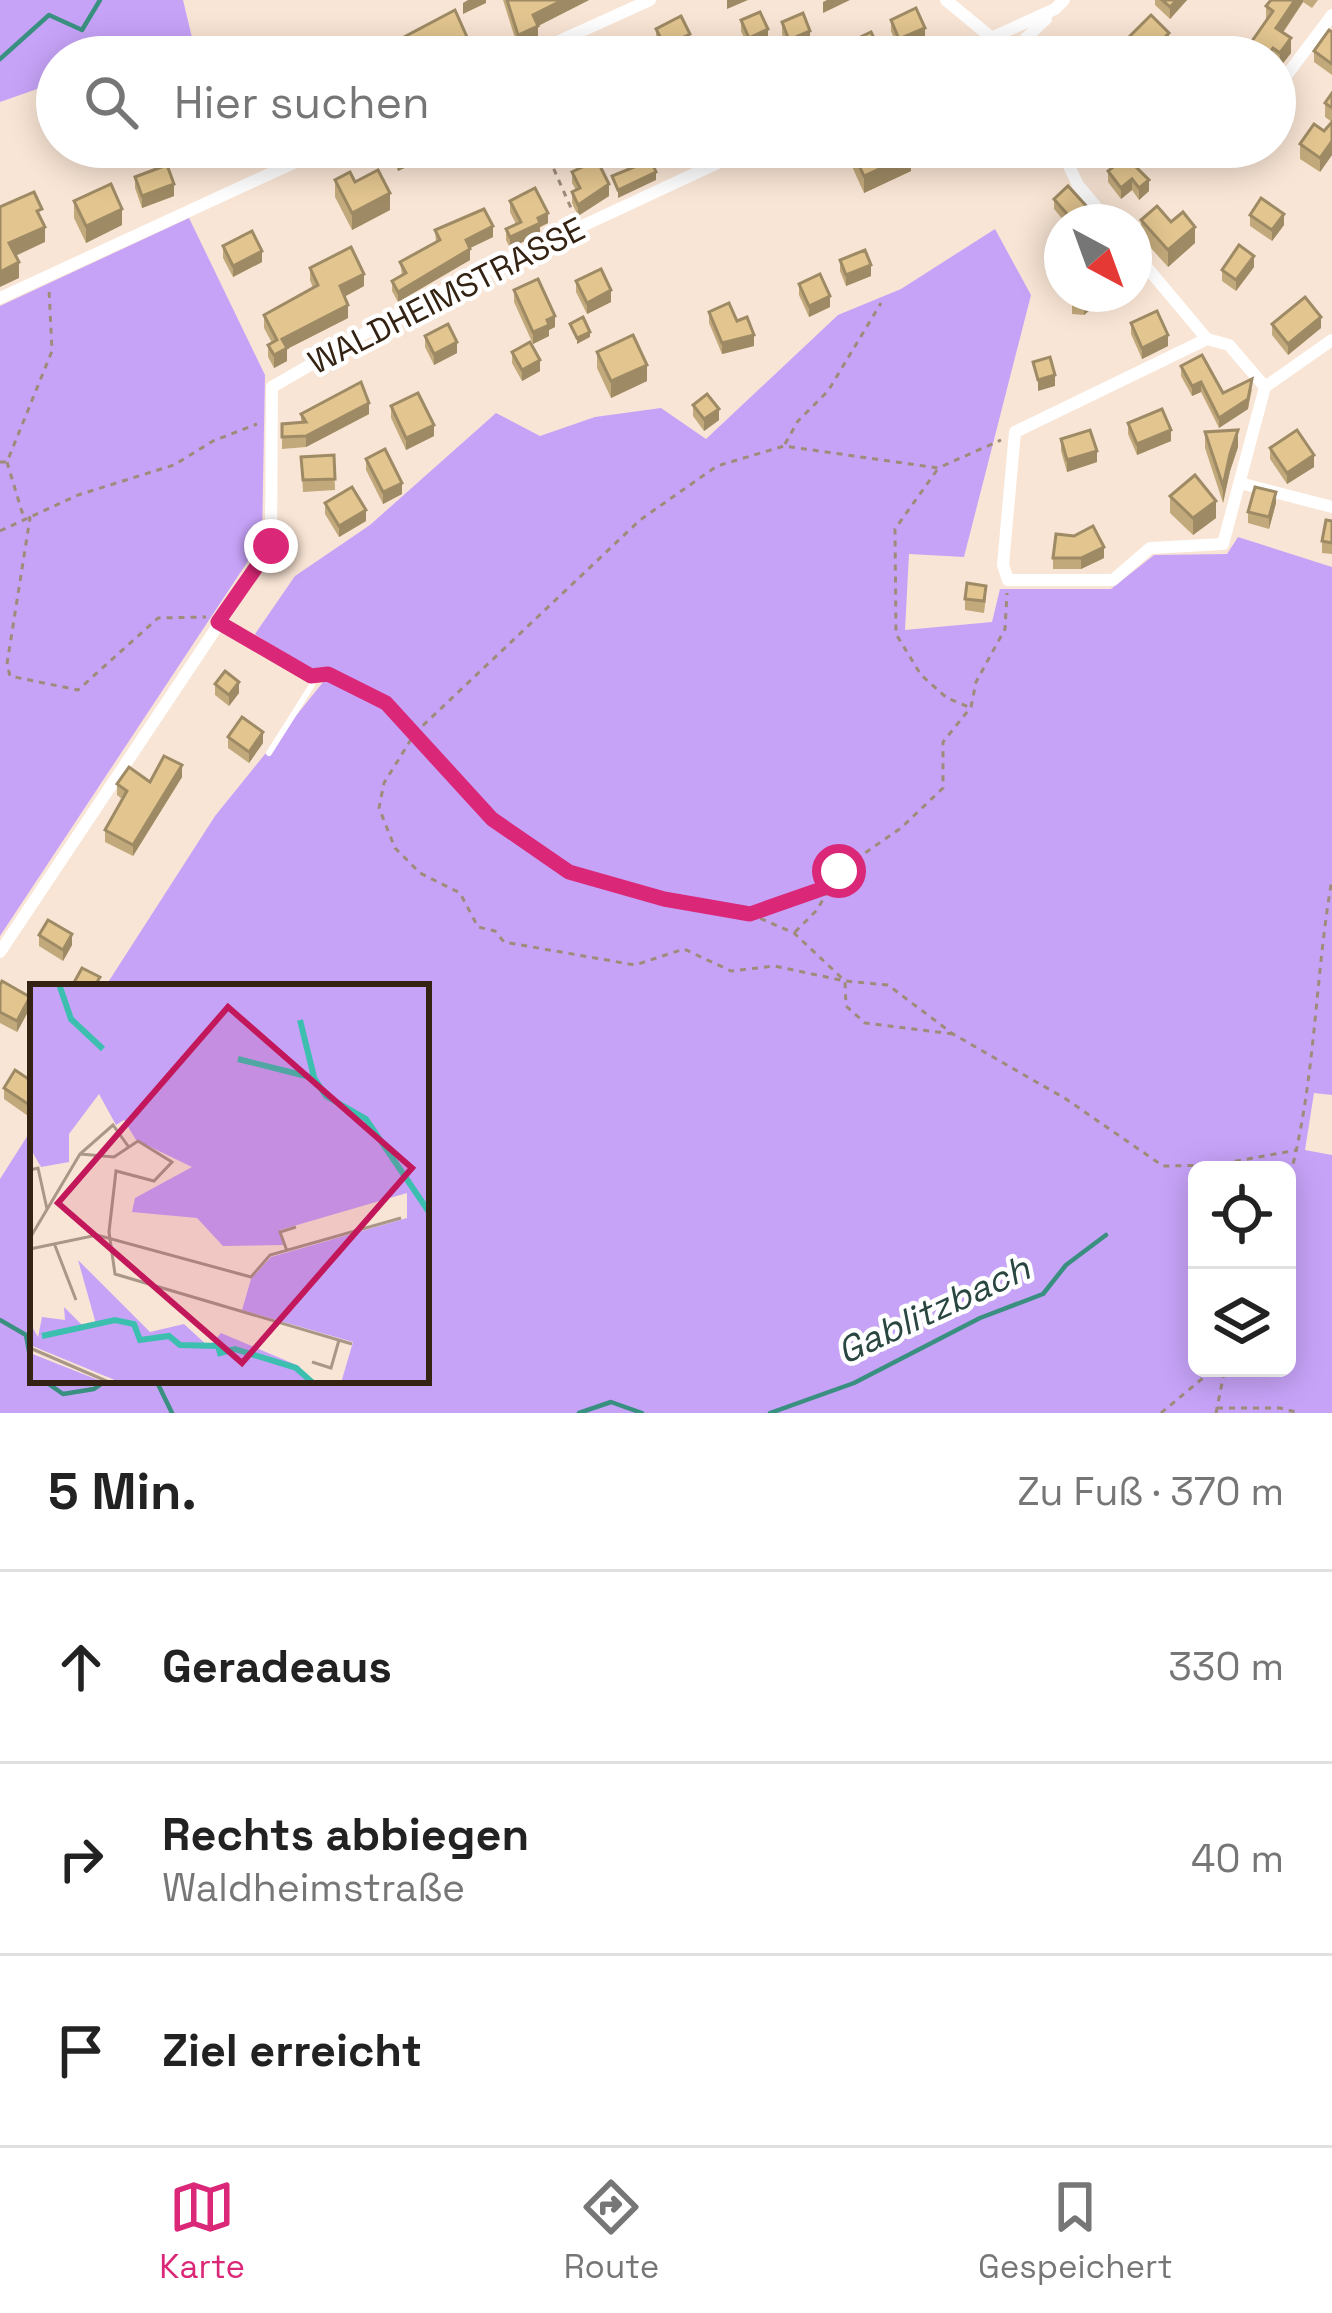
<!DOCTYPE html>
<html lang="de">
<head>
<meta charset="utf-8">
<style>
  :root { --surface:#fff; --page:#f2f2f2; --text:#222; --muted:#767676; --line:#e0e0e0; --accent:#db2777 }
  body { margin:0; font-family:"Space Grotesk",sans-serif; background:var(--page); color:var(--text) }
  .controls { position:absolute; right:36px; bottom:36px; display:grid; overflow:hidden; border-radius:18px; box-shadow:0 6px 30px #0003 }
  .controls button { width:108px; height:108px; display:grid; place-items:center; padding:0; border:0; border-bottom:3px solid var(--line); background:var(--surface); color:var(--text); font:60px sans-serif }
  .compass { position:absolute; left:1044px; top:204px; width:108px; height:108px; border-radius:50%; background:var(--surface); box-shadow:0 6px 30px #0003; rotate:139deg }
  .stop { position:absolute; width:36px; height:36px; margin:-27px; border:9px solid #db2777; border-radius:50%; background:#fff }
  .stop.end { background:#db2777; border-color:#fff; box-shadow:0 3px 12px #0008 }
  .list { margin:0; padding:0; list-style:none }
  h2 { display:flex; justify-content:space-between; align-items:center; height:156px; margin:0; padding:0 48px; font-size:51px }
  h2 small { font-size:39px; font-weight:400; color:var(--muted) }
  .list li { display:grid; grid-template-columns:78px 1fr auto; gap:36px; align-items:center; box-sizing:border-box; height:192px; padding:0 48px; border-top:3px solid var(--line) }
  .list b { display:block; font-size:45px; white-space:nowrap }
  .list p { margin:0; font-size:39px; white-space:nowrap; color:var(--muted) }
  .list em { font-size:39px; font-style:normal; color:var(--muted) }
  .icon { flex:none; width:66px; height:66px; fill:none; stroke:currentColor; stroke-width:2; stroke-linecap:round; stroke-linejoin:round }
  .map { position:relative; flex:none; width:1332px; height:1413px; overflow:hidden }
  .search { position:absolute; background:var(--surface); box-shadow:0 6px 30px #0003; left:36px; right:36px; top:36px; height:132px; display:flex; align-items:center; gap:30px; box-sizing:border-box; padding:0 42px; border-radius:66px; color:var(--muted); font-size:45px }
  .sheet { height:732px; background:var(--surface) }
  nav { display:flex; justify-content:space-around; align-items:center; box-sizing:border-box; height:168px; border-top:3px solid var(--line); background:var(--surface); font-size:33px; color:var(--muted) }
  nav a { display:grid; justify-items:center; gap:6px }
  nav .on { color:var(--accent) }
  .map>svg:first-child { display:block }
</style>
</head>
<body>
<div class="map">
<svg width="1332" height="1413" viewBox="0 0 1332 1413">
  <rect width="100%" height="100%" fill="#f9e5d5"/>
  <g fill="#c7a3f8" fill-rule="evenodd">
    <path d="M0,0H183L194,46L130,57H57V82L0,102Z"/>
    <path d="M189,218L265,375L262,540L0,936V306Z"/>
    <path d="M995,229L1031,295L964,557L909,554L905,630L992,622L1000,589H1111L1154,555L1227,554L1238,537L1332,567V1095L1314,1093L1305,1150L1332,1155V1413H0V1179L33,1127V1380H426V987H105L215,816L324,681L255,634L295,576L370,525L496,413L540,436L595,417L661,408L706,439L838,315L901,289ZM1197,1170H1287V1368H1197Z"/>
  </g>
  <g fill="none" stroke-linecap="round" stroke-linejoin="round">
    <g stroke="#3a9080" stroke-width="4.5">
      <path d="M0,59L49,15L82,30L100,0"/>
      <path d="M0,1320L26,1335L33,1373"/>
      <path d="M43,1380L63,1394L94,1389L107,1380"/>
      <path d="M156,1380L172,1413"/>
      <path d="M579,1413L611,1402L642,1413"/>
      <path d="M770,1413L854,1383L980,1318L1043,1294L1066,1265L1106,1235"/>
    </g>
    <g stroke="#9e8c7b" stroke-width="3" stroke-dasharray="6 6" stroke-linecap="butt">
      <path d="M544,147L575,217"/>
      <path d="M785,444L798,421L828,391L881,303"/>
      <path d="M0,462H7L52,351L49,289"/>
      <path d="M7,462L22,512L30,518L7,664L10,676L78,690L158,618L206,617"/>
      <path d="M937,470L895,529L896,634L921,675L947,698L969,707"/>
      <path d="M0,531L78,495L174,465L213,441L257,424"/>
      <path d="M324,674L386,703L492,819L569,871L665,899L750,914L794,933L845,981L888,985L953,1034L1066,1099L1163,1166L1215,1165L1297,1150"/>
      <path d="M753,913L829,886"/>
      <path d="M795,932L817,910L839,871L901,828L943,788V742L971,707L976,682L1005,629L1007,593"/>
      <path d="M953,1034L865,1023L846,1006L845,981L775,966L731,971L684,949L635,965L504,942L495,931L478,927L460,893L420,873L395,848L379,808L384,783L415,733L640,520L717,466L784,446L938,468L1001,440"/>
      <path d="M1287,1187C1316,1086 1314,982 1332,879"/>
      <path d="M1217,1408H1280L1299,1413"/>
      <path d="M1161,1413L1215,1368"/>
      <path d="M1216,1413L1225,1368"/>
    </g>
    <path stroke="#fff" stroke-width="6" d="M222,624L311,676L312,685L269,753"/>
    <g stroke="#fff" stroke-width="12">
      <path d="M946,0L1015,57"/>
      <path d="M524,57L650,0"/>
      <path d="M949,57L1055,9L1064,0"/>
      <path d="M1019,57L1026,38L1046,19"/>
      <path d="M1280,84L1332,15"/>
      <path d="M1060,147L1078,185L1109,222"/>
      <path d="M1134,252L1207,339L1015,432L1003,565L1008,580H1113L1150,548L1223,544L1265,387L1332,340"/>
      <path d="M0,298L328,147"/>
      <path d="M1207,339L1229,345L1265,387"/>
      <path d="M1240,483L1332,507"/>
      <path d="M0,952L271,546L272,387L419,302L752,147"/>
    </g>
  </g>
  <g fill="#c2a97b">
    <path d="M503,0H589L538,26V39L518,48Z"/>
    <path d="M1155,0H1187L1170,19L1155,5Z"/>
    <path d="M1271,0H1318L1312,8L1303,2L1283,33L1291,53L1280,67L1275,64V57H1243V54L1266,20V6Z"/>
    <path d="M741,20L768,41L749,49L741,31Z"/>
    <path d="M891,20L925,39L899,51L891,31Z"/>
    <path d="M782,22L810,42L789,51L782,34Z"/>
    <path d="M656,29L690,45L664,57L656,40Z"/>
    <path d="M1332,32V75L1314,62V51Z"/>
    <path d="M1128,38L1169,44L1156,57H1136L1128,50Z"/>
    <path d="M1332,93V155L1320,172L1300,159V144L1324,131L1332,122L1325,117V103Z"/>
    <path d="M387,147H438L419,155V161L398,171Z"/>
    <path d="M845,147H908L911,171L864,193L845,151Z"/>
    <path d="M1083,147H1100L1093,158L1083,152Z"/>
    <path d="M1149,147H1179L1168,162Z"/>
    <path d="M1126,157L1149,191L1139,200L1132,190L1121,199L1108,182V171Z"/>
    <path d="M572,172L609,196L578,216L572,203V192L576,190L572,183Z"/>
    <path d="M135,177L174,196L142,208L135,188Z"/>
    <path d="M335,180L355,182L390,210L352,230L335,197Z"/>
    <path d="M1054,199L1101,222H1065L1054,209Z"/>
    <path d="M74,201L122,225L86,243L74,218Z"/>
    <path d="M510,201L548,223L540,227V234L510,248L506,240V229L516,224L510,212Z"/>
    <path d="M1250,215L1284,225L1272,241L1250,226Z"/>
    <path d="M1141,220L1171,222L1195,243L1168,267L1141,237Z"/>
    <path d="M435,230L493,237L470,248V260L398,302L392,291V281L402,275L400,262L436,242Z"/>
    <path d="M1062,241V270L1053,259V248Z"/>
    <path d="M223,246L262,262L233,277L223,258Z"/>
    <path d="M840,260L871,276L846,286L840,271Z"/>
    <path d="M1254,267L1236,291L1222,281V270Z"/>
    <path d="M310,268L364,286L344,297L348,318L287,349V361L274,368L268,357V345L272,343L264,328V315L313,288L310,280Z"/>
    <path d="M576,281L611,302L587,314L576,292Z"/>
    <path d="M799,284L830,307L809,317L799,295Z"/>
    <path d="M514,290L555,327L549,330V336L533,344L514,302Z"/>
    <path d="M1103,294V299L1084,315L1072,314V302Z"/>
    <path d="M709,312L737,321L754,346L722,354L709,323Z"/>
    <path d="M1131,323L1168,346L1142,359L1131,334Z"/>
    <path d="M1272,324L1321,328L1288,355L1272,335Z"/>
    <path d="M425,336L457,353L434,365L425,347Z"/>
    <path d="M512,352L540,371L522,381L512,363Z"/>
    <path d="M597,352L647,381L611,398L597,368Z"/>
    <path d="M1181,366L1223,393L1252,389L1248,409L1219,428L1201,392L1192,396L1181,376Z"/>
    <path d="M693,405L719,420L704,431L693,416Z"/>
    <path d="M391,406L434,436L406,450L391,418Z"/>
    <path d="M301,414H369L306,447L282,449V424L301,423Z"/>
    <path d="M1128,423L1171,441L1137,455L1128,434Z"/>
    <path d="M1205,432L1238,447L1230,471L1223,503L1205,448Z"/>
    <path d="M1061,439L1097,462L1067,472L1061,451Z"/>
    <path d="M1270,448L1314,467L1287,484L1270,459Z"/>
    <path d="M334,455L335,490L303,492L301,457Z"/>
    <path d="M366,459L402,494L383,504L366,470Z"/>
    <path d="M1170,496L1216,518L1193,535L1170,513Z"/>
    <path d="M325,503L366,521L339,537L325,514Z"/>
    <path d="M1276,503L1269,529L1248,523V512Z"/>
    <path d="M1332,521V554L1322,553V541Z"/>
    <path d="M1053,558H1104L1081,569H1053Z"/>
    <path d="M986,597L984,613L965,610V599Z"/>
    <path d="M215,684L239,693L229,706L215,695Z"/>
    <path d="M228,737L263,743L249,763L228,748Z"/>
    <path d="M182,777L133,856L105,842V830L122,799L117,795V784Z"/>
    <path d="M39,935L72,945L63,961L39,946Z"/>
    <path d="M0,985L30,1008L17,1032L0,1023Z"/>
    <path d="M33,1082L28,1116L4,1099V1088Z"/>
  </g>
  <g fill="#9e8a64">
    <path d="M468,0H486V3L463,14V3Z"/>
    <path d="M563,0H589L538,26V39L518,48V35L533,15Z"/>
    <path d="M727,0H748L727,9Z"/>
    <path d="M827,0H850L823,13V2Z"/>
    <path d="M1177,0H1187L1170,19V7Z"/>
    <path d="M1295,0H1303V2L1276,42V28Z"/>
    <path d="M925,28V39L899,51V39Z"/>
    <path d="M768,29V41L749,49V38Z"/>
    <path d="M810,31V42L789,51V40Z"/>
    <path d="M1169,33V44L1156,57H1146Z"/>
    <path d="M690,34V45L665,57V46Z"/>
    <path d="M467,37V50L454,57H430V55Z"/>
    <path d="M1291,38V53L1280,67V53Z"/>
    <path d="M1332,141V155L1320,172V158Z"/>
    <path d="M417,147H438L419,155V161L398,171V160Z"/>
    <path d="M489,147H508V150L480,162V151Z"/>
    <path d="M1014,147H1040L1011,160V148Z"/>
    <path d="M1168,147H1179L1168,162Z"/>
    <path d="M911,154V171L864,193V176Z"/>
    <path d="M656,172V180L618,198V190Z"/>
    <path d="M1132,179V190L1121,199V188Z"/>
    <path d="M1149,180V191L1139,200V188Z"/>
    <path d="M174,184V196L142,208V196Z"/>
    <path d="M609,184V196L578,216V205Z"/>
    <path d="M390,193V210L352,230V213Z"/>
    <path d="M122,209V225L86,243V226Z"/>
    <path d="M548,213V223L540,227V234L510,248V237Z"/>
    <path d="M1284,214V225L1272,241V230Z"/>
    <path d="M493,226V237L466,250V240Z"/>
    <path d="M45,227V242L9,259V243Z"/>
    <path d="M1195,227V243L1168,267V250Z"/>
    <path d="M470,249V260L398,302V292Z"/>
    <path d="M262,251V262L233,277V266Z"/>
    <path d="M1254,256V267L1236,291V280Z"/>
    <path d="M19,262V278L0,287V272Z"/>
    <path d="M871,265V276L846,286V275Z"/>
    <path d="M364,274V286L340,299V286Z"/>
    <path d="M611,290V302L587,314V303Z"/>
    <path d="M1096,294H1103V299L1084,315V303Z"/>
    <path d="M830,296V307L809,317V306Z"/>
    <path d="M348,305V318L287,349V361L274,368V355L282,339Z"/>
    <path d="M555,316V327L549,330V336L533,344V332L547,320Z"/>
    <path d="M1321,317V328L1288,355V344Z"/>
    <path d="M590,332V337L577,344V338Z"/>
    <path d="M754,335V346L722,354V343Z"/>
    <path d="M1168,335V346L1142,359V348Z"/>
    <path d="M457,342V353L434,365V354Z"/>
    <path d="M540,360V371L522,381V370Z"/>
    <path d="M647,365V381L611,398V381Z"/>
    <path d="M1055,375V386L1038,391V380Z"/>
    <path d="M1252,379L1248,409L1219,428V418Z"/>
    <path d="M1201,382V392L1192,396V386Z"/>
    <path d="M369,403V414L306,447V436Z"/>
    <path d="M719,409V420L704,431V419Z"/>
    <path d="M434,425V436L406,450V438Z"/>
    <path d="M1171,430V441L1137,455V444Z"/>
    <path d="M1238,430V447L1230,471L1223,503V486L1230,454Z"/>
    <path d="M1097,451V462L1067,472V460Z"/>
    <path d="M1314,455V467L1287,484V473Z"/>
    <path d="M402,483V494L383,504V492Z"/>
    <path d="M1276,492V503L1269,529V517Z"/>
    <path d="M1216,501V518L1193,535V518Z"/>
    <path d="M366,510V521L339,537V526Z"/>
    <path d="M1104,547V558L1081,569V558Z"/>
    <path d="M239,682V693L229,706V695Z"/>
    <path d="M263,732V743L249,763V752Z"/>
    <path d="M182,765V777L133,856V845Z"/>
    <path d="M72,934V945L63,961V950Z"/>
    <path d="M30,997V1008L17,1032V1021Z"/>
  </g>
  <g fill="#e2c58f" stroke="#9e8a64" stroke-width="3">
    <path d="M507,0H563L533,15L538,26L518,35Z"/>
    <path d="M1162,0H1177L1170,7Z"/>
    <path d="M1271,0H1295L1276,28L1291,38L1280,53L1273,48L1267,57H1248L1243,54L1273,11L1266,6Z"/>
    <path d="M916,8L925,28L899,39L891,20Z"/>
    <path d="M455,10L467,37L430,55L431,57H394L397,56L391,44Z"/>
    <path d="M760,12L768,29L749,38L741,20Z"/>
    <path d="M803,13L810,31L789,40L782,22Z"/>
    <path d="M1151,15L1169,33L1146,56L1128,38Z"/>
    <path d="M681,16L690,34L665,46L656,29Z"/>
    <path d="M1329,30L1332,32V64L1314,51Z"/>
    <path d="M871,32L882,55L876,57H819Z"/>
    <path d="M1332,93V108L1325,103Z"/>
    <path d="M1332,122V141L1320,158L1300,144L1314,124L1324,131Z"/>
    <path d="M392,147H418L419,150L398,160Z"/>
    <path d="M850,147H908L911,154L864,176Z"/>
    <path d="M1126,157L1149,180L1139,188L1132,179L1121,188L1108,171Z"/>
    <path d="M597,160L609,184L578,205L572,192L580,188L572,172Z"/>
    <path d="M651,160L656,172L618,190L612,176Z"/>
    <path d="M167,165L174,184L142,196L135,177Z"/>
    <path d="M378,170L390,193L352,213L335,180L350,172L355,182Z"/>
    <path d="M111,184L122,209L86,226L74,201Z"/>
    <path d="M1068,186L1101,222H1074L1054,199Z"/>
    <path d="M535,188L548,213L538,218L540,223L510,237L506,229L521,222L510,201Z"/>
    <path d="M34,192L42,209L37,211L45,227L9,243L19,262L0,272V207Z"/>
    <path d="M1261,198L1284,214L1272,230L1250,215Z"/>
    <path d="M1157,206L1171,222L1183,212L1195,227L1168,250L1141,220Z"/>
    <path d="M484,209L493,226L466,240L470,249L398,292L392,281L406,273L400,262L440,240L435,230Z"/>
    <path d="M252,231L262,251L233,266L223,246Z"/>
    <path d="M1062,241V259L1053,248Z"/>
    <path d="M1239,245L1254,256L1236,280L1222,270Z"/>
    <path d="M351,247L364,274L340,286L348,305L282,339L287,348L274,355L268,345L277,340L264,315L318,285L310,268Z"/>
    <path d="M865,250L871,265L846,275L840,260Z"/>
    <path d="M601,269L611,290L587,303L576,281Z"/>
    <path d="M820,274L830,296L809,306L799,284Z"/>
    <path d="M538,279L555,316L547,320L549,325L533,332L514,290Z"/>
    <path d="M1073,294H1096L1084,303L1072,302Z"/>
    <path d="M1305,297L1321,317L1288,344L1272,324Z"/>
    <path d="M729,303L737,321L747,317L754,335L722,343L709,312Z"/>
    <path d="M1157,311L1168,335L1142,348L1131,323Z"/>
    <path d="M583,317L590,332L577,338L570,324Z"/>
    <path d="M448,324L457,342L434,354L425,336Z"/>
    <path d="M633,335L647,365L611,381L597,352Z"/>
    <path d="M530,342L540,360L522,370L512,352Z"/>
    <path d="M1202,355L1223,393L1252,379L1248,399L1219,418L1201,382L1192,386L1181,366Z"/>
    <path d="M1050,357L1055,375L1038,380L1033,362Z"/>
    <path d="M361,382L369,403L306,436L282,437V424L306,422L301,414Z"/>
    <path d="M418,393L434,425L406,438L391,406Z"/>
    <path d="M707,394L719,409L704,419L693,405Z"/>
    <path d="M1162,409L1171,430L1137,444L1128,423Z"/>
    <path d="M1090,430L1097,451L1067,460L1061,439Z"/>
    <path d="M1238,430L1230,454L1223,486L1205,432Z"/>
    <path d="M1297,430L1314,455L1287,473L1270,448Z"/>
    <path d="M385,449L402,483L383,492L366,459Z"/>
    <path d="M334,455L335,479L303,480L301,457Z"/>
    <path d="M1195,475L1216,501L1193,518L1170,496Z"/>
    <path d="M352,487L366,510L339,526L325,503Z"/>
    <path d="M1255,487L1276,492L1269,517L1248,512Z"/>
    <path d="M1326,520L1332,521V543L1322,541Z"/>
    <path d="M1093,526L1104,547L1081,558H1053L1056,534L1074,536Z"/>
    <path d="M967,583L986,586L984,601L965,599Z"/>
    <path d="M225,671L239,682L229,695L215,684Z"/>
    <path d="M242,717L263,732L249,752L228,737Z"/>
    <path d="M164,756L182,765L133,845L105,830L127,791L117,784L129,767L150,782Z"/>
    <path d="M48,920L72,934L63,950L39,935Z"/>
    <path d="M82,968L100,977L94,987L72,986Z"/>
    <path d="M2,981L30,997L17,1021L0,1012V985Z"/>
    <path d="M15,1070L33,1082V1097L28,1104L4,1088Z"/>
  </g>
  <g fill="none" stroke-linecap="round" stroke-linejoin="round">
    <path stroke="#db2777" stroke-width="15" d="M271,546L218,622L311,676L328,674L386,703L492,819L569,872L664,899L750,914L830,886L839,871"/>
  </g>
  <g text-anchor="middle" stroke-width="9" stroke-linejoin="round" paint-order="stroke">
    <g font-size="33" fill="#342312" stroke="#fff">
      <text transform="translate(446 295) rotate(-27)" y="12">WALDHEIMSTRASSE</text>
    </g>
    <g font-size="36" font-style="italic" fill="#2a4641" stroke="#fff">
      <text transform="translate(933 1309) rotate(-25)" y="13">Gablitzbach</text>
    </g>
  </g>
  <g transform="translate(30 984)">
    <rect width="399" height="399" fill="#f9e5d5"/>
    <path d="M0,0H399V399H311L323,358L212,326L221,295L241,273L377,234V209L250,246L253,261L193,262L167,234L102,228L105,214L162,183L106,156L94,136L86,141L69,110L39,150V178L11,183L0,164ZM48,276L120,348L154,340L179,363L191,349L269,382L282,399H92L0,361V339L8,353L12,333L35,336L34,323L54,343L66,340ZM0,369L76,399H0Z" fill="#c7a3f8"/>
    <path fill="none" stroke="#3dbfaf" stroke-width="6" d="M29,0L41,35L73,65M270,36L284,93M208,75L284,94L296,112L336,135L399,228M12,352L85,336L104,340L110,356L139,352L150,361L188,362L190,369L205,365L266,384L283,399"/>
    <path fill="none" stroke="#aa9787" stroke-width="3" d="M50,170L84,173L108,157L142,178L124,197L86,187L79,248L85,290L322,360M0,186L8,184L17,225M0,254L50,170L83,141L98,162M24,259L46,316M0,265L67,251L221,293L240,271L371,234M257,267L250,248L266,243M0,364L81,399M282,378L301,384L309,356"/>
    <path fill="#c2185b" fill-opacity="0.15" stroke="#c2185b" stroke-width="6" d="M198,23L382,184L212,379L28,219Z"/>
    <rect width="399" height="399" fill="none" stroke="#342312" stroke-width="6"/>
  </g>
</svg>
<div class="controls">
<button><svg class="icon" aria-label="locate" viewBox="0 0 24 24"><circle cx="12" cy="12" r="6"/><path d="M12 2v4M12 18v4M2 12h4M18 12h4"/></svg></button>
<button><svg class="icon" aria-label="layers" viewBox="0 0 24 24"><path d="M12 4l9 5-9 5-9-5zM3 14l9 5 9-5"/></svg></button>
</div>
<svg class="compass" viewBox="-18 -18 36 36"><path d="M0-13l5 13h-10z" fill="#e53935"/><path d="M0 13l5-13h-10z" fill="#767676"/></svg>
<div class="stop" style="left:839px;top:871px"></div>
<div class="stop end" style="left:271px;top:546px"></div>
<div class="search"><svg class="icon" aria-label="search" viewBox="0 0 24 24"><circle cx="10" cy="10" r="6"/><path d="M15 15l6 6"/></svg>Hier suchen</div>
</div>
<section class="sheet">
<h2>5 Min.<small>Zu Fuß · 370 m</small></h2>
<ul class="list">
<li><svg class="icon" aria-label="ahead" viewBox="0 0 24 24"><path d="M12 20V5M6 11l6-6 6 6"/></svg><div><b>Geradeaus</b></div><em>330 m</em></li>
<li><svg class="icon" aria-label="right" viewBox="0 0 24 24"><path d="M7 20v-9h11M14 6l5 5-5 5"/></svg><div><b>Rechts abbiegen</b><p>Waldheimstraße</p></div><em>40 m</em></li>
<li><svg class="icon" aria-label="arrive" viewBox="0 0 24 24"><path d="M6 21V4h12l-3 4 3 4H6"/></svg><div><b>Ziel erreicht</b></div></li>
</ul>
</section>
<nav>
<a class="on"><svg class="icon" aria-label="map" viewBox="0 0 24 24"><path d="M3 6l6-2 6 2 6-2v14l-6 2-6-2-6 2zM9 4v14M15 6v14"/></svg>Karte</a>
<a><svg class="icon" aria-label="directions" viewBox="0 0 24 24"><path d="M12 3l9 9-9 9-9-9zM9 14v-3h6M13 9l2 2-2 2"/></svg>Route</a>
<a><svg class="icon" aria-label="saved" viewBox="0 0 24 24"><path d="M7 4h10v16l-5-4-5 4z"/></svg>Gespeichert</a>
</nav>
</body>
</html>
